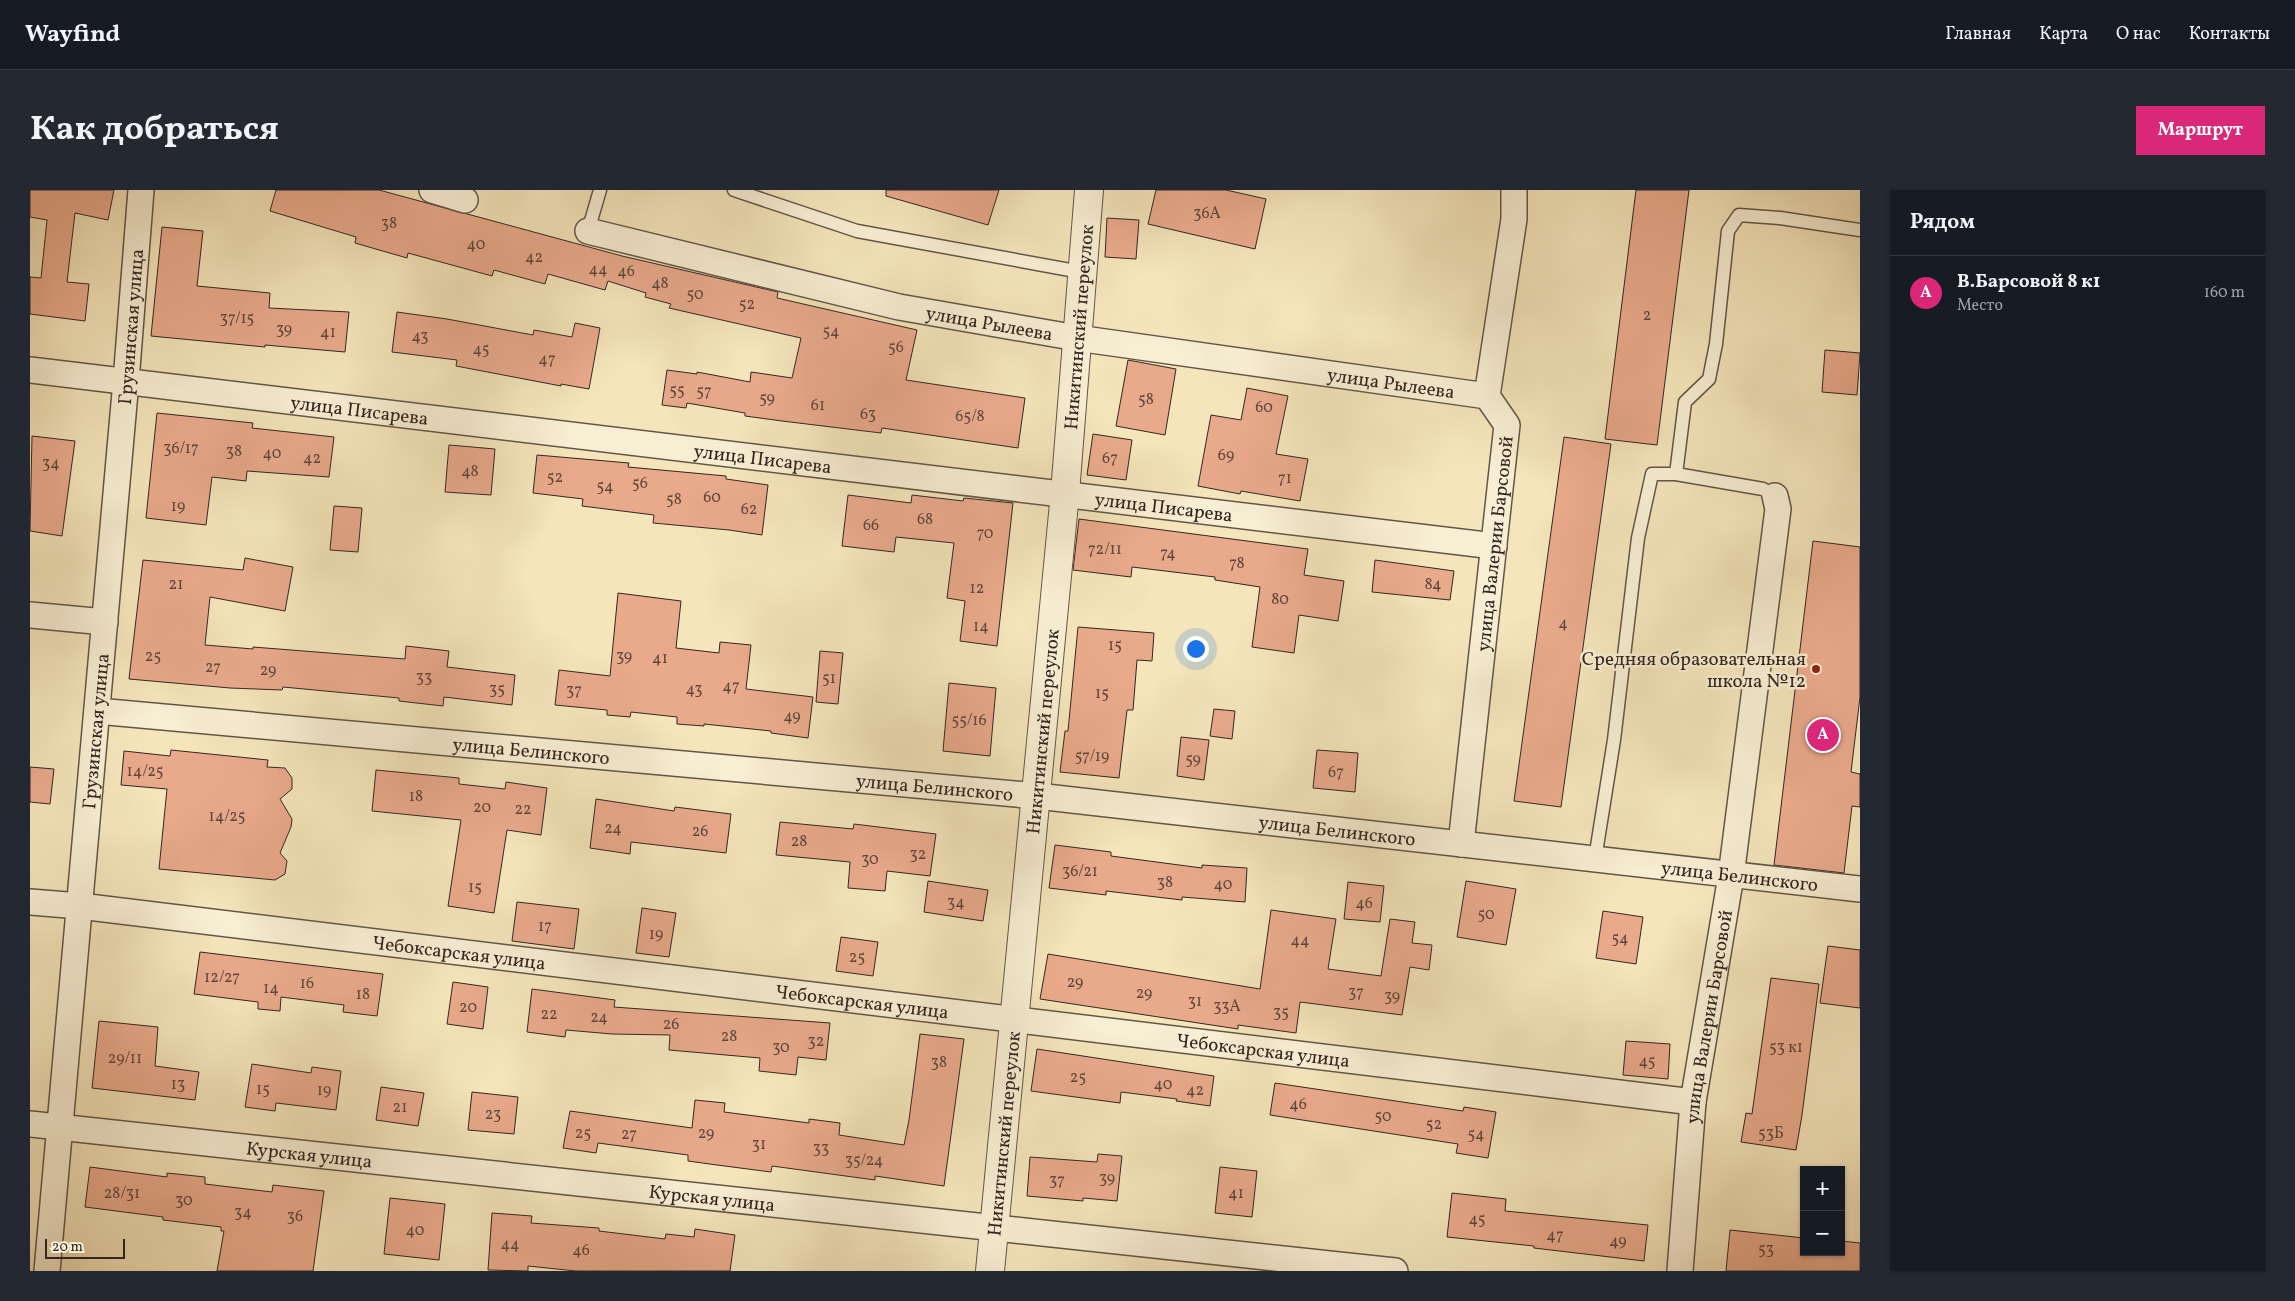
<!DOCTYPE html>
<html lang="ru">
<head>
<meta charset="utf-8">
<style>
  :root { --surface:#171b24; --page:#242831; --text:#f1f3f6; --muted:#9ea1a6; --line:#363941; --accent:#db2777 }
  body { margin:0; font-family:Vollkorn,serif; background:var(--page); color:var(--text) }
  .controls { position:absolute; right:15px; bottom:15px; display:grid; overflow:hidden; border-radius:0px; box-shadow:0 1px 4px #0004 }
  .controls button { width:45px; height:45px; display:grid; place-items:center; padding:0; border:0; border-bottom:1px solid var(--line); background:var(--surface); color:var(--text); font:25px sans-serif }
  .scale { position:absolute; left:15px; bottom:12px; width:80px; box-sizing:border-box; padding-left:5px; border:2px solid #332621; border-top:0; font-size:14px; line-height:18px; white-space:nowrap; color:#332621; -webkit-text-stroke:4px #f8eed3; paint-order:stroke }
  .you { position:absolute; left:1165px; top:458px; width:18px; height:18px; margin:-12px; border:4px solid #fff; border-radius:50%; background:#1a73e8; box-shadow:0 0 0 8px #1a73e833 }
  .badge { display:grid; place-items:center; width:32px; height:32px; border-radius:50%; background:var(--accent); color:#fff; font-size:16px; font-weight:700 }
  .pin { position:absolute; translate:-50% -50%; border:2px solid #fff; box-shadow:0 1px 5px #0006 }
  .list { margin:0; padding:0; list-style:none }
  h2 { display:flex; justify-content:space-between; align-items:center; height:65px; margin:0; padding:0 20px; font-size:21px }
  h2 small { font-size:16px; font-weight:400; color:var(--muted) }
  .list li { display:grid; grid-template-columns:32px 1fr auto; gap:15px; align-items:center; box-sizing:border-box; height:75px; padding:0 20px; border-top:1px solid var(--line) }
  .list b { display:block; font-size:19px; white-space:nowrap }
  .list p { margin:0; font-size:16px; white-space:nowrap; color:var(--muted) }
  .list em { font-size:16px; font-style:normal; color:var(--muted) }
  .map { position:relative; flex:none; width:1830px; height:1081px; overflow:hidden; border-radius:0px }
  header { display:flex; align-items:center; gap:30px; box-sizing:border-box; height:70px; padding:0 25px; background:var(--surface); border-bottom:1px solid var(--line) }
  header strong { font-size:24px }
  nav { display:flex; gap:28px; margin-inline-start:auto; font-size:18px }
  .intro { display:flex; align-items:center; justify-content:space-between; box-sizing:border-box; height:120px; padding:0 30px }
  h1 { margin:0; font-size:35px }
  .button { padding:12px 22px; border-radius:0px; background:var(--accent); color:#fff; font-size:18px; font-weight:700 }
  main { display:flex; gap:30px; padding:0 30px }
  aside { flex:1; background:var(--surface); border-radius:0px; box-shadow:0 1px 4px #0004 }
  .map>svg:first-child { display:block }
</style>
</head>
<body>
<header>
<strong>Wayfind</strong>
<nav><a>Главная</a><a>Карта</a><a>О нас</a><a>Контакты</a></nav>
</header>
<div class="intro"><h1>Как добраться</h1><a class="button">Маршрут</a></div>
<main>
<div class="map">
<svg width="1830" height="1081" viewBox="0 0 1830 1081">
  <rect width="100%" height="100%" fill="#f4e5bb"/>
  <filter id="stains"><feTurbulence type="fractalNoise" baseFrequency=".004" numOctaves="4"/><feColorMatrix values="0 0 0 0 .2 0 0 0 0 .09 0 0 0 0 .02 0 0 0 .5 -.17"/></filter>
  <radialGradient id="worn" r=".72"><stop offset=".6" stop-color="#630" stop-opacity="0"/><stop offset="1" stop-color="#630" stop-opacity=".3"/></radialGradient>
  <g fill="#e9aa8c" stroke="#332621">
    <path d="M0,0H84L78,30L45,23L37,92L59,94L55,131L0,124V87L11,88L17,30L0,27Z"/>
    <path d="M246,0H349L592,66L748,102L747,108L887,140L876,190L995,208L988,258L852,238L851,243L752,231L715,226V223L657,213L656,218L632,215L637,180L667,184V182L720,192L721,182L762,188L771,148L639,118L641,114L615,107L616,103L578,91L575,100L518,84L515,94L464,80L462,86L378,63L377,68L325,53L326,47L240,21Z"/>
    <path d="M856,0H969L958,35L856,6Z"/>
    <path d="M1126,0H1196L1236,9L1225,59L1118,34Z"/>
    <path d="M1606,0H1659L1627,255L1575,249Z"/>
    <path d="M1077,28L1109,30L1106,69L1075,67Z"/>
    <path d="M132,37L173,41L167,96L240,103L239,118L319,122L315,162L235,155V157L121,146Z"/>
    <path d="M367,122L417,129L503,145L504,140L542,147L545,133L570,138L559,199L531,194V196L426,176L427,170L362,162Z"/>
    <path d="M1795,160L1830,163L1827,205L1792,202Z"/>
    <path d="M1098,170L1146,179L1135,245L1086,236Z"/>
    <path d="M1217,198L1258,206L1246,264L1278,269L1270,311L1211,301L1210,304L1168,296L1181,225L1211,230Z"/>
    <path d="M127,223L223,233L222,238L304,247L299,287L217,281L216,291L182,287L176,335L116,328Z"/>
    <path d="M1063,244L1102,250L1096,290L1057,285Z"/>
    <path d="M2,246L45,251L32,346L0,341Z"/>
    <path d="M1534,247L1581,254L1531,617L1484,611Z"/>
    <path d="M419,255L465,259L461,305L415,302Z"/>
    <path d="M507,265L599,273L598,277L696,286V289L738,295L732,345L699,340L623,333L624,325L552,316L553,309L503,303Z"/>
    <path d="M818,305L881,313L882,305L933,311L934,308L983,313L967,456L930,451L935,411L917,408L924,353L866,347L864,362L812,356Z"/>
    <path d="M304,316L332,318L328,362L300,360Z"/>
    <path d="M1049,329L1278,359L1274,385L1314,391L1308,431L1269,425L1264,463L1222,457L1230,397L1185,390V387L1102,377L1101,387L1043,380Z"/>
    <path d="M1783,351L1830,357V507L1821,582L1830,584V617L1822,616L1814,683L1744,675Z"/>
    <path d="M215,368L263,377L255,421L180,407L175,455L223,459V457L375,469L376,456L419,461L417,477L485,485L482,515L414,507L413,516L369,511V508L253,497L252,500L200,498L99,489L113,370L213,380Z"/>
    <path d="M1345,370L1424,381L1420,410L1342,402Z"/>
    <path d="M588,403L651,411L646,458L689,463L690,452L721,455L716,499L783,507L778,548L741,543V541L674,534V536L647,534V527L601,522L600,527L577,525V520L525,515L529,480L580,486Z"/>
    <path d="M1048,437L1124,443L1122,471L1107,470L1103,520H1097L1089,588L1030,582L1035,541H1038Z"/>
    <path d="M790,461L813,463L808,514L786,512Z"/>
    <path d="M919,493L966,498L960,566L913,561Z"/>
    <path d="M1184,519L1205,521L1202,549L1180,546Z"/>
    <path d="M1151,547L1179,550L1174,590L1147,586Z"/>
    <path d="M141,560L238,570L237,577L255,578L262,588V599L250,609L262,629L261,637L250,663L257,671L255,684L245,690L129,679L137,599L91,595L94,561L140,566Z"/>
    <path d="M1287,560L1328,563L1325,602L1283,598Z"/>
    <path d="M0,577L24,579L20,614L0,612Z"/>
    <path d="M346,580L429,588V594L475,599L476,592L517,598L511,645L477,640L464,723L418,716L431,630L342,621Z"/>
    <path d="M566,609L644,621L645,617L701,624L696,663L601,652L600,664L560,658Z"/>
    <path d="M750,632L823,639L824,634L906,644L900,686L857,681L855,701L818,698L820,672L746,665Z"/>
    <path d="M1025,655L1081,662V666L1172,678V675L1217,678L1215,712L1152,707V710L1076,701V705L1019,698Z"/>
    <path d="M898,691L958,700L953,731L894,722Z"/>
    <path d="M1436,691L1486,699L1476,755L1427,747Z"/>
    <path d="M1318,692L1354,696L1350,732L1314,729Z"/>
    <path d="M487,712L549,719L544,759L482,751Z"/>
    <path d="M612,718L646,723L639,767L606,763Z"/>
    <path d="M1241,720L1306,729L1298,779L1351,786L1360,729L1385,732L1382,753L1402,755L1399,780L1380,777L1372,825L1270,812L1266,843L1208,835V839L1010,809L1018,764L1230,799Z"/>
    <path d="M1573,721L1613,727L1606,774L1566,768Z"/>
    <path d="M811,747L848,752L843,786L806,781Z"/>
    <path d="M1798,756L1830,760V818L1790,813Z"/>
    <path d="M170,762L353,784L347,826L313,822L314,815L251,807L250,821L228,819V812L164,804Z"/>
    <path d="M1741,788L1789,794L1772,925L1766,960L1711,952L1716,923L1722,924Z"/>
    <path d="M423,792L458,797L453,839L417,834Z"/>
    <path d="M502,799L585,810L584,817L800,833L796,870L768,867L766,885L729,881L730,868L639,860L640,845L582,844L536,840L535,847L497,842Z"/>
    <path d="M69,831L128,837L125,876L169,882L165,910L62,898Z"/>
    <path d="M890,844L934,849L914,996L845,986V990L742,976L741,982L687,975L658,971V965L568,953L566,963L533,958L540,921L662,938L665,910L695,913L694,922L779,933V929L810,933L809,945L874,955L879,930Z"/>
    <path d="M1596,851L1640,854L1638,889L1593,885Z"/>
    <path d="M1007,859L1184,886L1180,916L1146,911L1147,909L1091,902L1090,913L1001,901Z"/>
    <path d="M222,874L281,883L282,877L311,881L306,920L246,913L245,921L215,917Z"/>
    <path d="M1245,893L1433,921L1434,917L1466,922L1458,968L1426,963L1428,954L1240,925Z"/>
    <path d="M351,897L394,903L388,936L346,930Z"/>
    <path d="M442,902L488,907L484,944L438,940Z"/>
    <path d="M1068,964L1092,966L1087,1011L1053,1008V1011L997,1006L1000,967L1067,972Z"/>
    <path d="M60,977L137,987V983L175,987V994L242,1002L243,995L294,1001L283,1081H187L194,1041H191V1037L133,1030V1027L55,1017Z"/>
    <path d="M1190,977L1227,981L1222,1027L1185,1023Z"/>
    <path d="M1422,1003L1476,1009L1475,1021L1618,1035L1614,1071L1504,1058V1056L1417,1047Z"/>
    <path d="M360,1008L415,1014L409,1070L354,1064Z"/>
    <path d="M462,1023L502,1026L501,1033L569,1038V1041L635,1049L636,1044L664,1047L665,1039L705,1045L700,1081H546L498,1076V1081L458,1080Z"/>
    <path d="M1700,1040L1774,1048V1062H1811V1051L1830,1053V1081H1696Z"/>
  </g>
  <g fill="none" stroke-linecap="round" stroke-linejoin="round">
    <g stroke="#635648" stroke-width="15">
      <g id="service">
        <path d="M704,0L827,41L1051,82"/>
        <path d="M558,41L570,0"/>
        <path d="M1646,284L1733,299L1745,306"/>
        <path d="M1565,669L1584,550L1608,348L1622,284H1646L1655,212L1679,189L1686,154L1698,41L1709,25L1750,28L1830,40"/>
      </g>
    </g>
    <g stroke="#635648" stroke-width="28">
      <g id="minor">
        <path d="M402,0L435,10"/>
        <path id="s1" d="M558,41L869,117L1047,148L1457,206"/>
        <path id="s2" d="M0,180L1464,356"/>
        <path d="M0,425L75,432"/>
        <path id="s3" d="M67,521L1007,606L1830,699"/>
        <path id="s4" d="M1431,654L1477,235L1457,206L1484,29V0"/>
        <path id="s5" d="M0,712L50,716L1663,912"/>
        <path id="s6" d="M0,934L1365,1081"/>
        <path id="s7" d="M17,1081L96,191L111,0"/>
        <path id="s8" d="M1650,1081L1663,912L1701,686L1748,319L1745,306"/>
      </g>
    </g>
    <g stroke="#635648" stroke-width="30">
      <g id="tertiary">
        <path id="s9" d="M960,1081L1035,303L1059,0"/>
      </g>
    </g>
    <use href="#service" stroke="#f8eed3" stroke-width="12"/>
    <use href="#minor" stroke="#f8eed3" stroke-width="25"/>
    <use href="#tertiary" stroke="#f8eed3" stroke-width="28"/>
  </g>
  <circle fill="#8f2418" stroke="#f8eed3" stroke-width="2" cx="1786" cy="479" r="5"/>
  <g text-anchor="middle" stroke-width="5" stroke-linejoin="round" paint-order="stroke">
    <g font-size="16" fill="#60473c">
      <text x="1177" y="28">36А</text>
      <text x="359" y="38">38</text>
      <text x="446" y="59">40</text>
      <text x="504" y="72">42</text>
      <text x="568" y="84">44</text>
      <text x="596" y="86">46</text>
      <text x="630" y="98">48</text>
      <text x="665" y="109">50</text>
      <text x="717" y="119">52</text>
      <text x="1617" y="130">2</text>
      <text x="207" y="133">37/15</text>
      <text x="254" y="144">39</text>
      <text x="801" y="146">54</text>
      <text x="298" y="147">41</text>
      <text x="390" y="151">43</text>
      <text x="866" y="162">56</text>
      <text x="451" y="164">45</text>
      <text x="517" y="174">47</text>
      <text x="647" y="205">55</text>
      <text x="674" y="206">57</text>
      <text x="737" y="213">59</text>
      <text x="1116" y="214">58</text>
      <text x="788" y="220">61</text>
      <text x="1234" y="222">60</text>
      <text x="838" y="229">63</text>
      <text x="940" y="231">65/8</text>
      <text x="151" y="263">36/17</text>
      <text x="204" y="266">38</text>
      <text x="242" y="268">40</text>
      <text x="1196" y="270">69</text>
      <text x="282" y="273">42</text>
      <text x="1080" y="273">67</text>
      <text x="21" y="278">34</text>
      <text x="440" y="286">48</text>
      <text x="525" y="292">52</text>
      <text x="1255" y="293">71</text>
      <text x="610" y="298">56</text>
      <text x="575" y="301">54</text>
      <text x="682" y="312">60</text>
      <text x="644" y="314">58</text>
      <text x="148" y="321">19</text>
      <text x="719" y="324">62</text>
      <text x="895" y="334">68</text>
      <text x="841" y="340">66</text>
      <text x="955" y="348">70</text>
      <text x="1075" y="364">72/11</text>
      <text x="1138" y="368">74</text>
      <text x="1207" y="378">78</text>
      <text x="146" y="399">21</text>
      <text x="1403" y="399">84</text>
      <text x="947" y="403">12</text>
      <text x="1250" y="414">80</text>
      <text x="1533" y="438">4</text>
      <text x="951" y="441">14</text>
      <text x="1085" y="460">15</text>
      <text x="123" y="471">25</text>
      <text x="594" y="471">39</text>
      <text x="630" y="473">41</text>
      <text x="183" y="482">27</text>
      <text x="238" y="485">29</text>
      <text x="394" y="492">33</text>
      <text x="799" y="493">51</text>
      <text x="701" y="501">47</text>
      <text x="467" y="504">35</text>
      <text x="664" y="504">43</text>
      <text x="544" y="505">37</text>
      <text x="1072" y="508">15</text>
      <text x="762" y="531">49</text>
      <text x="939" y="535">55/16</text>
      <text x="1062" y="571">57/19</text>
      <text x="1163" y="574">59</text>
      <text x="115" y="586">14/25</text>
      <text x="1306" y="587">67</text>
      <text x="386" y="611">18</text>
      <text x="452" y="622">20</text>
      <text x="493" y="624">22</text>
      <text x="197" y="631">14/25</text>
      <text x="583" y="643">24</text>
      <text x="670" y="646">26</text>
      <text x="769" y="656">28</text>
      <text x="888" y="669">32</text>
      <text x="840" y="674">30</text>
      <text x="1050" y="686">36/21</text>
      <text x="1135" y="697">38</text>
      <text x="1193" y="699">40</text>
      <text x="445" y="702">15</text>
      <text x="926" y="717">34</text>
      <text x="1334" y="718">46</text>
      <text x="1456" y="729">50</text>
      <text x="515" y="741">17</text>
      <text x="626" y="749">19</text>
      <text x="1590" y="753">54</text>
      <text x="1270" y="755">44</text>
      <text x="827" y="772">25</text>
      <text x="192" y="792">12/27</text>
      <text x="1045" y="797">29</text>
      <text x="277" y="798">16</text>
      <text x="241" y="803">14</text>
      <text x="1326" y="807">37</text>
      <text x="1114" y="808">29</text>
      <text x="333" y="809">18</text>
      <text x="1362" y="811">39</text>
      <text x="1165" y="816">31</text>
      <text x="1197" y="821">33А</text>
      <text x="438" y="822">20</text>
      <text x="1251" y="827">35</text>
      <text x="519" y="829">22</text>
      <text x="569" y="832">24</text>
      <text x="641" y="839">26</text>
      <text x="699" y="851">28</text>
      <text x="786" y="856">32</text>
      <text x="751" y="862">30</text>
      <text x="1756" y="862">53 к1</text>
      <text x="95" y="873">29/11</text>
      <text x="1617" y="876">45</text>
      <text x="909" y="877">38</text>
      <text x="1048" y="892">25</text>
      <text x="148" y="899">13</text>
      <text x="1133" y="899">40</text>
      <text x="233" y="904">15</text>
      <text x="294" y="905">19</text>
      <text x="1165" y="905">42</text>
      <text x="1268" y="919">46</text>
      <text x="370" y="922">21</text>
      <text x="463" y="929">23</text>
      <text x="1353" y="931">50</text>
      <text x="1404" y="939">52</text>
      <text x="553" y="948">25</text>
      <text x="676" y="948">29</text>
      <text x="1741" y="948">53Б</text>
      <text x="599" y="949">27</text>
      <text x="1446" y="949">54</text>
      <text x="729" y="959">31</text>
      <text x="791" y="963">33</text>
      <text x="834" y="975">35/24</text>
      <text x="1077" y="993">39</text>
      <text x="1027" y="995">37</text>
      <text x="92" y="1008">28/31</text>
      <text x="1206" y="1008">41</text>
      <text x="154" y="1015">30</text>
      <text x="213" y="1027">34</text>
      <text x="265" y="1031">36</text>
      <text x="1447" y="1034">45</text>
      <text x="385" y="1045">40</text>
      <text x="1525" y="1050">47</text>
      <text x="1588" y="1056">49</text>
      <text x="480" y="1059">44</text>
      <text x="1736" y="1064">53</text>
      <text x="551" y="1065">46</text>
    </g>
    <g font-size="19" fill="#332621" stroke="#f8eed3">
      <text dy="7" stroke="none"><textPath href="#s1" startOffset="412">улица Рылеева</textPath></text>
      <text dy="7" stroke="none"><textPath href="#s7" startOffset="948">Грузинская улица</textPath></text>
      <text dy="7" stroke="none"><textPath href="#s9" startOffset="948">Никитинский переулок</textPath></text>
      <text dy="7" stroke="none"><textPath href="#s1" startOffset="818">улица Рылеева</textPath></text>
      <text dy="7" stroke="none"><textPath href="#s2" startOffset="332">улица Писарева</textPath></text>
      <text dy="7" stroke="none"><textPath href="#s2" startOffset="738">улица Писарева</textPath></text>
      <text dy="7" stroke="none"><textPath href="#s2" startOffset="1142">улица Писарева</textPath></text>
      <text dy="7" stroke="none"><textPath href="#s4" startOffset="302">улица Валерии Барсовой</textPath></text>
      <text dy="7" stroke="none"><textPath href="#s7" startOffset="542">Грузинская улица</textPath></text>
      <text dy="7" stroke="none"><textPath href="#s9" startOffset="542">Никитинский переулок</textPath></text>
      <text dy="7" stroke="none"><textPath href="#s3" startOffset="436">улица Белинского</textPath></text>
      <text dy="7" stroke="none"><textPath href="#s3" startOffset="841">улица Белинского</textPath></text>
      <text dy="7" stroke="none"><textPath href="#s3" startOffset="1246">улица Белинского</textPath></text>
      <text dy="7" stroke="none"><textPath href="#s3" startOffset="1651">улица Белинского</textPath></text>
      <text dy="7" stroke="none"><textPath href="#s5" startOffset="432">Чебоксарская улица</textPath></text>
      <text dy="7" stroke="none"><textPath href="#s5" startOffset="838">Чебоксарская улица</textPath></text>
      <text dy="7" stroke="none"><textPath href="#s8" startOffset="256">улица Валерии Барсовой</textPath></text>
      <text dy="7" stroke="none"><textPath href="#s5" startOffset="1242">Чебоксарская улица</textPath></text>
      <text dy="7" stroke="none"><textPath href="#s9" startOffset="138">Никитинский переулок</textPath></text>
      <text dy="7" stroke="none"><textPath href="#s6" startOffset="281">Курская улица</textPath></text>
      <text dy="7" stroke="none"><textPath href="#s6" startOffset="686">Курская улица</textPath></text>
    </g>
    <g font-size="19" fill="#332621" stroke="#f8eed3" text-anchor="end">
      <text x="1776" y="475">Средняя образовательная<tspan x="1776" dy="22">школа №12</tspan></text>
    </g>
  </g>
  <rect width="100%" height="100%" filter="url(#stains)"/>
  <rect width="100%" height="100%" fill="url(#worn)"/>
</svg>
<div class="controls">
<button>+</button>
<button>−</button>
</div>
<div class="scale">20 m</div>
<div class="you"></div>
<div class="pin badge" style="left:1793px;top:545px">A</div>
</div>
<aside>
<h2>Рядом<small></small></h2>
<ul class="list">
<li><span class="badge">A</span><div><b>В.Барсовой 8 к1</b><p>Место</p></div><em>160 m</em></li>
</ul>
</aside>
</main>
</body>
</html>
